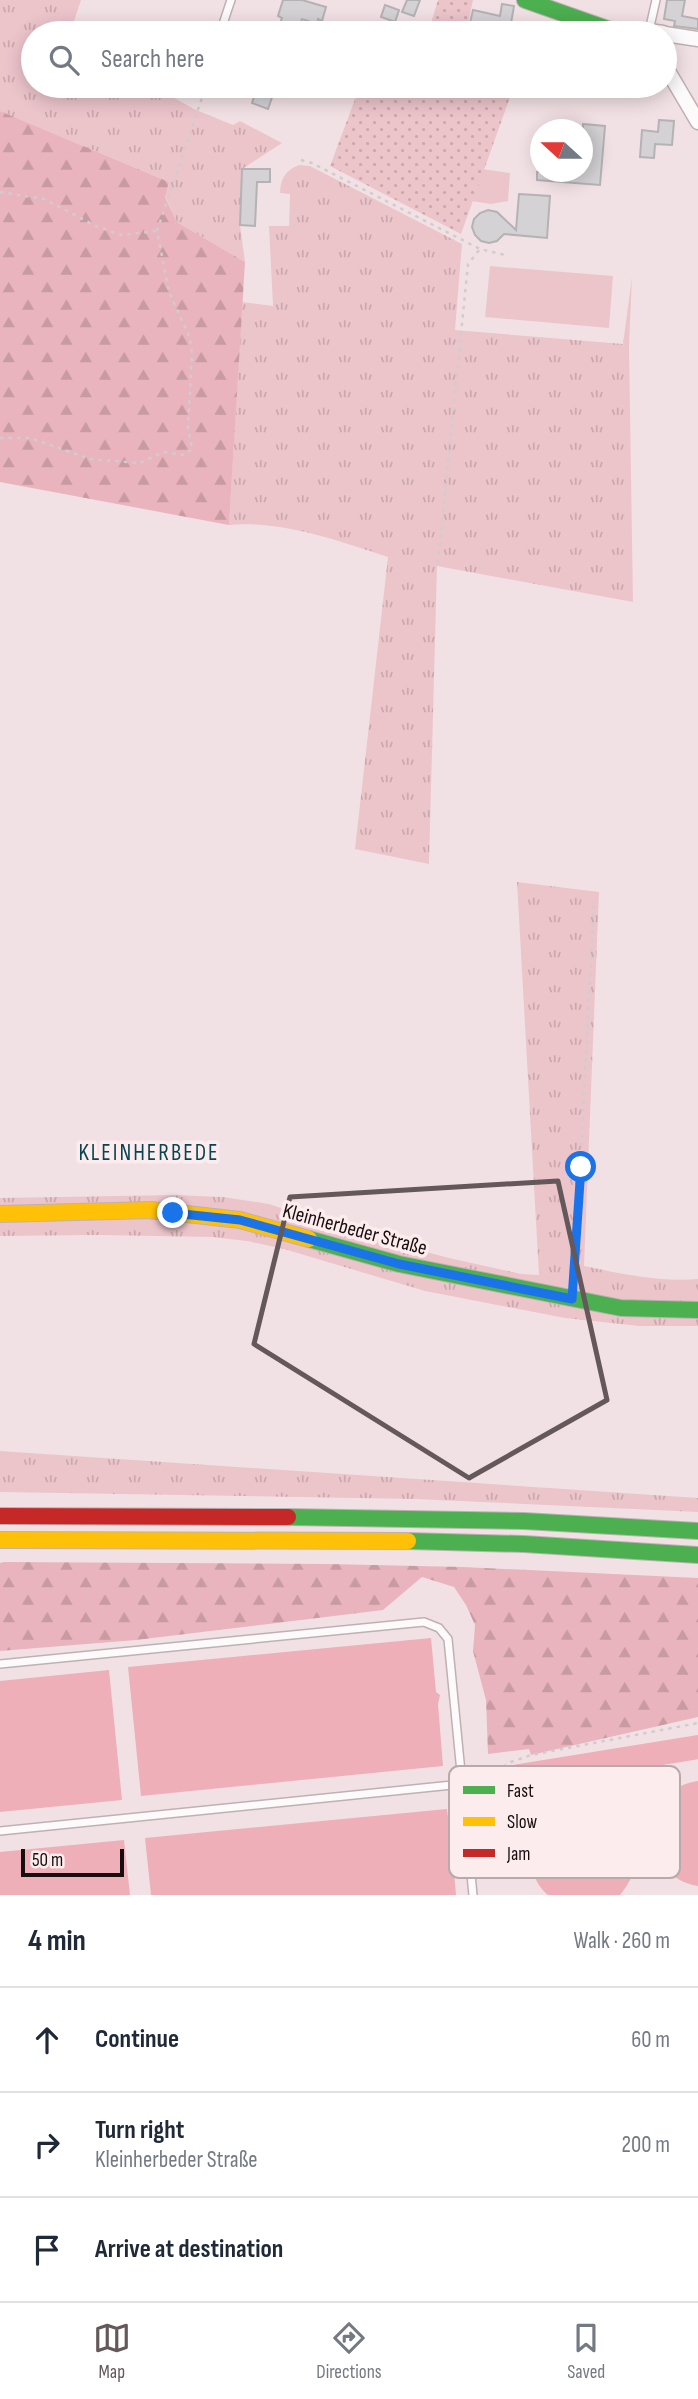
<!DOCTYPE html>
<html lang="en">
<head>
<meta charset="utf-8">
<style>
  :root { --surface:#fff; --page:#f6f6f7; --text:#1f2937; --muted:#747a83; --line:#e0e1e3; --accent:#64585a }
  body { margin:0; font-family:"Sofia Sans Condensed",sans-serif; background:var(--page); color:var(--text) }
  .compass { position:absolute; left:530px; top:119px; width:63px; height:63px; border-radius:50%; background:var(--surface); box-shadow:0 4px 18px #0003; rotate:291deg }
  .scale { position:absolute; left:21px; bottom:18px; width:103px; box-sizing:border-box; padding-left:7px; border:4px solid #170e0f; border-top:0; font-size:19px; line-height:24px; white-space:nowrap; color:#170e0f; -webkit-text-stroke:5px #fdecee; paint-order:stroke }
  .stop { position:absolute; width:21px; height:21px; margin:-16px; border:5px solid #1a73e8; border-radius:50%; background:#fff }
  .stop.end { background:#1a73e8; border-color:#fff; box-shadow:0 2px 7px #0008 }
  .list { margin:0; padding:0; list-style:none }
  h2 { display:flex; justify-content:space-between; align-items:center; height:91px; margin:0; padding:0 28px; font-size:30px }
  h2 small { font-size:23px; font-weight:400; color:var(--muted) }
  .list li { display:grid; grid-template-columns:46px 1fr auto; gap:21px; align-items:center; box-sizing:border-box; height:105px; padding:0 28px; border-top:2px solid var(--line) }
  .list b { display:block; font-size:26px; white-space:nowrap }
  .list p { margin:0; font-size:23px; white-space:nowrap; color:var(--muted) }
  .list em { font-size:23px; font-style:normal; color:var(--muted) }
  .icon { flex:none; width:38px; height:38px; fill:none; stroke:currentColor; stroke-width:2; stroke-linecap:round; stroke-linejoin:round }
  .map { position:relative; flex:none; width:698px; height:1895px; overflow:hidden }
  .search { position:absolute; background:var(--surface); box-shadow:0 4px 18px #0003; left:21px; right:21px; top:21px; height:77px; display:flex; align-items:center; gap:18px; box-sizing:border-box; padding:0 24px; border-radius:38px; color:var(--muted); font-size:26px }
  .sheet { height:406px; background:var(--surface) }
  nav { display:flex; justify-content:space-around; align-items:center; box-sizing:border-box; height:98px; border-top:2px solid var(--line); background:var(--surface); font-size:19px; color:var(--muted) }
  nav a { display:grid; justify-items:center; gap:4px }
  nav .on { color:var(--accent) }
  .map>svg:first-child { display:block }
</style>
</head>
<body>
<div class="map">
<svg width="698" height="1895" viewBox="0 0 698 1895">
  <defs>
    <pattern id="grass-tufts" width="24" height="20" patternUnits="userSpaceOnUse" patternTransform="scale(1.75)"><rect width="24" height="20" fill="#ecc5cb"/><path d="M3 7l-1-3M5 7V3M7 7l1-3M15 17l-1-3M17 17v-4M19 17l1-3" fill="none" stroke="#caa8ad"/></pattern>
    <pattern id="forest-firs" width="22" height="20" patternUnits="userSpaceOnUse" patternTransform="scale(1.75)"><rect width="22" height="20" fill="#eab4be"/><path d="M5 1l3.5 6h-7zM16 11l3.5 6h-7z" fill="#c89aa2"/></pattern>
    <pattern id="garden-dots" width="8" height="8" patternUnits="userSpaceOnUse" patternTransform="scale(1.75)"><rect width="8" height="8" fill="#ecc5cb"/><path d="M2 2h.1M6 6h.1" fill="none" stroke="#caa8ad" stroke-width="1.8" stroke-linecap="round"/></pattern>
  </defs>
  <rect width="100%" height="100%" fill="#f2e1e4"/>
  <g fill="url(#grass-tufts)">
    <path d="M0,0H81L70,33H33V86H153L194,109L233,125L240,121L282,143L242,169L240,225L245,262L177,222L165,196L169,182L0,111Z"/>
    <path d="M299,165L310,166L462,244L455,330L623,344L632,277L629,346L633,602L437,566L429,864L355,849L388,557C339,541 282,520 229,525L242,302L273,306L269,226H289L290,194L280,193C281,178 285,171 299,165Z"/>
    <path d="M517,882L599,892L584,1266C622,1274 659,1282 698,1279V1326H639L565,1318L425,1291L284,1249L247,1241L211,1237L98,1235L0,1236V1198L174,1195L223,1197L269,1204L359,1234L449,1258L521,1274L539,1275Z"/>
    <path d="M0,1451L698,1498V1512L415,1499L0,1492Z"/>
  </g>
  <g fill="url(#forest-firs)">
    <path d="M0,111L169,182L165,197L177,222L245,262L229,525L0,482Z"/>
    <path d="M4,1562L328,1564L463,1567L698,1578V1717L531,1755L529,1749L488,1754L486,1700L473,1651L475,1625L466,1605L454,1587L422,1577L383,1610L136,1640L0,1651V1563Z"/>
  </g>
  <g fill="#ecc5cb">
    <path d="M482,169L510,173L508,201L491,204L471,201Z"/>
    <path d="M490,266L613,276L609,328L485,317Z"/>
  </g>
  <g fill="url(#garden-dots)">
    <path d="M438,0H473L466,33H428Z"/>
    <path d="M360,86H396L410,90L411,86H498L513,89L461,234L330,166Z"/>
  </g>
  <g fill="#eeafb9">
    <path d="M431,1638L436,1692L440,1695L438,1704L443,1766L141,1796L128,1667Z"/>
    <path d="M109,1670L122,1800L0,1812V1681Z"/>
    <path d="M698,1781V1886C640,1878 639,1788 698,1781Z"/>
    <path d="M591,1804C635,1818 652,1858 620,1895H548C522,1873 528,1832 554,1813C565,1805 578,1805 591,1804Z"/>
    <path d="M447,1809L453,1862L457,1864L458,1869L454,1873L456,1895H151L145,1838Z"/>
    <path d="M124,1840L130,1895H0V1852Z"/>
  </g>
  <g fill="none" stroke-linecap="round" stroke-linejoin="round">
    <path stroke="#eeafb9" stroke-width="24" d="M508,1778L698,1747"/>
  </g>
  <g fill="#d4d2d5" stroke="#b4b2b5" stroke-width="2">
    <path d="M283,0H302L326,7L322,21L318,19L317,24L302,19L297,33L278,29L282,18L278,16Z"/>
    <path d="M407,0H420L414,16L402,12Z"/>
    <path d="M667,0H685L682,16L698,19V29L674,26L675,21L664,19Z"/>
    <path d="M502,4L514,6L510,29L470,23L473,10L500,16Z"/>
    <path d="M385,5L399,10L395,22L381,17Z"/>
    <path d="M227,86H276L268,109L252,103L254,97Z"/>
    <path d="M659,120L674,121L672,145L655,144L654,158L640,157L642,130L658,132Z"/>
    <path d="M583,124L605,126L600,185L537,180V172H583Z"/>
    <path d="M242,169H270V182H257L255,226L240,225Z"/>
    <path d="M519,194L550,196L547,238L504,234L497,241L489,243L481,241L475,235L472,227L474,219L480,213L488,210L497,212L516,230Z"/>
  </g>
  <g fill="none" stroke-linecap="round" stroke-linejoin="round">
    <g stroke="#beb1b3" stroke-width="10">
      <g id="lane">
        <path d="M649,31L656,0"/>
        <path d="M220,33L231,0"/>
        <path d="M0,1664L424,1622L439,1628L448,1639L473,1895"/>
        <path d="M0,1831L462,1784"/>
      </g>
    </g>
    <g stroke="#beb1b3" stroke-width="17">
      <g id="street">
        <path d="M647,33L649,31L663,33"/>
        <path d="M665,34L698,39"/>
        <path d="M665,66L698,122"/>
      </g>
    </g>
    <g stroke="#beb1b3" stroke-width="18">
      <g id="fast">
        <path d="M525,0L619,33"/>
        <path d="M309,1239L399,1264L621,1308L698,1310"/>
        <path d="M288,1517L524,1521L698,1531"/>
        <path d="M408,1541L524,1544L698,1555"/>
      </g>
    </g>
    <g stroke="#beb1b3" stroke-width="18">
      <g id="slow">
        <path d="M0,1214L151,1210L240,1220L309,1239"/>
        <path d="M0,1540L408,1541"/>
      </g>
    </g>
    <g stroke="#beb1b3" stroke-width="18">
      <path id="jam" d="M0,1516L288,1517"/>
    </g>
    <g stroke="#d1cccd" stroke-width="2.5" stroke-dasharray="3.5 5" stroke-linecap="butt">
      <path d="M301,160L312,163L480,249L505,255"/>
      <path d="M0,192L44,199L96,226L121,235L157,231"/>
      <path d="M0,438H30L90,459L140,463L163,452L185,455L192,449L188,427L192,355L190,338L169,292L157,231L206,86"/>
      <path d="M438,563L468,264L480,249"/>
      <path d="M574,1282L594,902"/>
      <path d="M473,1782L480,1780L511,1762L531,1755L698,1723"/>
    </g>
    <use href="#lane" stroke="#fdfafb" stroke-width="7"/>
    <use href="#street" stroke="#fdfafb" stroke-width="14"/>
    <use href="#fast" stroke="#4caf50" stroke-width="16"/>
    <use href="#slow" stroke="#ffc107" stroke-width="16"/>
    <use href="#jam" stroke="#c62828" stroke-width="16"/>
  </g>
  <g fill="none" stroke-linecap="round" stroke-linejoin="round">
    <path stroke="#1a73e8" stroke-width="9" d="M173,1213L240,1220L399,1264L572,1299L581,1167"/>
  </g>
  <path fill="none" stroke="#64585a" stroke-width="5" stroke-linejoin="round" d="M558,1181L607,1400L469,1478L254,1344L290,1197Z"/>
  <g text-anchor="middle" stroke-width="7" stroke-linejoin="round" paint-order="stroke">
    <g font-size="21" fill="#170e0f" stroke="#fdecee">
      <text transform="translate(355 1229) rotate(15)" y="7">Kleinherbeder Straße</text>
    </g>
    <g font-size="23" letter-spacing="2" fill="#084550" stroke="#fdecee">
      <text x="149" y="1160">KLEINHERBEDE</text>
    </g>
  </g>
  <rect x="449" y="1766" width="231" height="112" rx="10" fill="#fdecee" stroke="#b8a9ab" stroke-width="2"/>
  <rect x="463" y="1786" width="32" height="8" fill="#4caf50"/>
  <rect x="463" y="1817" width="32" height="9" fill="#ffc107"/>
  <rect x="463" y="1849" width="32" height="8" fill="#c62828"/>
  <g font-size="19" fill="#170e0f">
    <text x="507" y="1797">Fast</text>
    <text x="507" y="1828">Slow</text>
    <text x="507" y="1860">Jam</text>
  </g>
</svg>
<svg class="compass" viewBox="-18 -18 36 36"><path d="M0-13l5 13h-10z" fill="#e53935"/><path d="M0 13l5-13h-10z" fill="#747a83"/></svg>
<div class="scale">50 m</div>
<div class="stop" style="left:581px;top:1167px"></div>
<div class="stop end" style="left:173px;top:1213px"></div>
<div class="search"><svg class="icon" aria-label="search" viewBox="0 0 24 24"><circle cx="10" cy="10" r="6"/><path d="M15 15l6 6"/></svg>Search here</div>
</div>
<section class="sheet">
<h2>4 min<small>Walk · 260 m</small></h2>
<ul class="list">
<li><svg class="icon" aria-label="ahead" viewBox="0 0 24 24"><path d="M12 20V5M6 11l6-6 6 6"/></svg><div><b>Continue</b></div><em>60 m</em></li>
<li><svg class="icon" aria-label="right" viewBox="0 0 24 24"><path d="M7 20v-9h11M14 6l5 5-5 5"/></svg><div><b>Turn right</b><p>Kleinherbeder Straße</p></div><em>200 m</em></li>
<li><svg class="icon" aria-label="arrive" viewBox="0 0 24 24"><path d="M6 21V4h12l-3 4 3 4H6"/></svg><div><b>Arrive at destination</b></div></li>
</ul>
</section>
<nav>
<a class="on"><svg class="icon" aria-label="map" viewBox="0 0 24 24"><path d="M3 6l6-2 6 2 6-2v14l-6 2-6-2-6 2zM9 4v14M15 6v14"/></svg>Map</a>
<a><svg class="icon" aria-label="directions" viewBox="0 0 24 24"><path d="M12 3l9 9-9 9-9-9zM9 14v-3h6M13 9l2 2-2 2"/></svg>Directions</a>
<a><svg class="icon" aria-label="saved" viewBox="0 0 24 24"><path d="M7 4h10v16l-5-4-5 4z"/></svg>Saved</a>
</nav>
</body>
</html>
